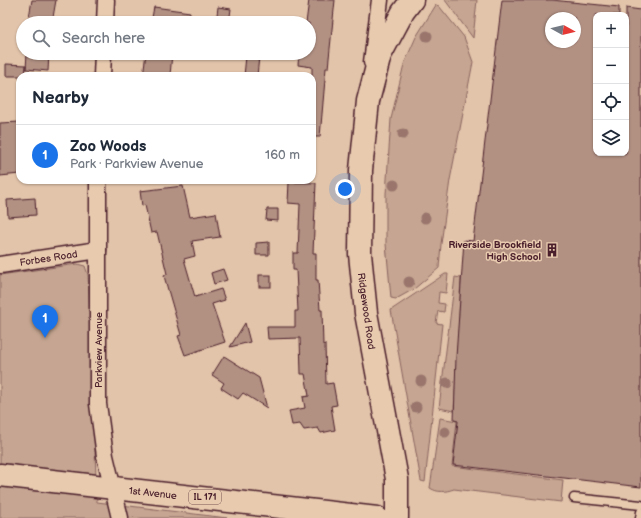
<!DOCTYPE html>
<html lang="en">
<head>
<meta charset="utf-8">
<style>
  :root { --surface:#fff; --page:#f2f2f3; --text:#1f2937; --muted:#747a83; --line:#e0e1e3; --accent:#1a73e8 }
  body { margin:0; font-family:"Balsamiq Sans",sans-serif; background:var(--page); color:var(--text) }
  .controls { position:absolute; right:12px; top:12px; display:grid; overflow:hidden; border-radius:8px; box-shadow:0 1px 3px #0004 }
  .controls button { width:36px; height:36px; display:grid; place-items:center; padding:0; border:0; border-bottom:1px solid var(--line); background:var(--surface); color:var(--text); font:20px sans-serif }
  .compass { position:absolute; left:545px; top:12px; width:36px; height:36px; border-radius:50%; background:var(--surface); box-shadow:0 1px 3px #0004; rotate:98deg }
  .you { position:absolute; left:345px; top:189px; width:14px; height:14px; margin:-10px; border:3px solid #fff; border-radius:50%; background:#1a73e8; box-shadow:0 0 0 6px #1a73e833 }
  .badge { display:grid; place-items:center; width:26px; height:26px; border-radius:50%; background:var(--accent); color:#fff; font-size:13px; font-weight:700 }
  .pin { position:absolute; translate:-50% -33px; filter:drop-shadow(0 1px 2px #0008) }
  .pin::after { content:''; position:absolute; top:21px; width:14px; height:12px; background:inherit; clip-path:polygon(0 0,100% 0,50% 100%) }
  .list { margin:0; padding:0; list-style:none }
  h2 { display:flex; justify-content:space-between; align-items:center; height:52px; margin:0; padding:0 16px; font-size:17px }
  h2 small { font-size:13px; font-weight:400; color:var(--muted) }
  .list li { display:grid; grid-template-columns:26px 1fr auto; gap:12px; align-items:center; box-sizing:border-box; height:60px; padding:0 16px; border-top:1px solid var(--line) }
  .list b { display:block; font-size:15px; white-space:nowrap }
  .list p { margin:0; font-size:13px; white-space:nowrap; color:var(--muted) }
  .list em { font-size:13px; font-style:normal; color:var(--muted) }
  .icon { flex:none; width:22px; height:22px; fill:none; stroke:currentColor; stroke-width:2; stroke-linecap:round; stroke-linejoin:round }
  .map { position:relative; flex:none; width:641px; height:518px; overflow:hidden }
  .search { position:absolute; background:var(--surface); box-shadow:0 1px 3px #0004; left:16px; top:16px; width:300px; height:44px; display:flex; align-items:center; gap:10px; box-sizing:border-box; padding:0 14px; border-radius:22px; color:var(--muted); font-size:15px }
  .panel { position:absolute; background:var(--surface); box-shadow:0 1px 3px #0004; left:16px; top:72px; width:300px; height:112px; border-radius:12px }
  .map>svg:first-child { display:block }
</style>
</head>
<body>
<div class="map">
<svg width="641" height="518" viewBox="0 0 641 518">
  <rect width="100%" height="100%" fill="#e2c4aa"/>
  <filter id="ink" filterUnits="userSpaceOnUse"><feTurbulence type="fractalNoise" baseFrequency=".025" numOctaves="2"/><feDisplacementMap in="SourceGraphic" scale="8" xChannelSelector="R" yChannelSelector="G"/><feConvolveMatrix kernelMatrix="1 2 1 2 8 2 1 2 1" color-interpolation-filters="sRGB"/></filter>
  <g filter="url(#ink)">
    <g fill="#c6a692" stroke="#88625e">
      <path d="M445,0H477L473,38Z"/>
      <path d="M436,5L439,6L464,37L473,62L450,180L441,244L439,268L414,289L396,299L391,298L386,244V194L391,119L404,64L416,37Z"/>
      <path d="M77,264L85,266L88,275L97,502L227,518H0V275Z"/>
      <path d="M445,274H448L446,293L439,292L438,303L445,304L444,312L438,311L436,323L442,324L425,482L421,481L391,310Z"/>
      <path d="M455,277L461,278L454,411L439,408Z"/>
      <path d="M440,418L457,421L452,466L563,480L561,502L454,489C445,492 438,493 430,488Z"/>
    </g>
    <g fill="#b29183" stroke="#4a1f2b" fill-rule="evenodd">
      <path d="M32,0H56L52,23H28Z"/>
      <path d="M309,0H335L328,68H326L320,137H312V67L298,65L299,53H309V23H306Z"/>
      <path d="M502,0H552L619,7V15H596V153H626V8L641,10V487L453,465L458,421L454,420L456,357L464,240L473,241ZM551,18H575V42H551Z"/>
      <path d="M154,7L190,12L189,23H151Z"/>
      <path d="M218,7L231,9L229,23H216Z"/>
      <path d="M27,53H49L48,71L26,69Z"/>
      <path d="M146,53H172L170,76H143Z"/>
      <path d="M246,56L259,57L257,76H244Z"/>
      <path d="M6,64L26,65L25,76H6Z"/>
      <path d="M20,122V174L0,176V123Z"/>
      <path d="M289,182L316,183L313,253H316V280H318L320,310H322L323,345L325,344L326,384L333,383L337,405L331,406L335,430L321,433L318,428L304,430L300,424L292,425L289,411L305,408L303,397L309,396L305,374H301L300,338L268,339L267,327H295V311H298L296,270H293V253H298L300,204L288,203Z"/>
      <path d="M183,186L190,217L216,213L220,237L192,241L195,256L184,259L195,297L221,289L225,300L212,304L225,342L185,355L178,336L181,335L164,276L167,274L157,232L151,233L145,205L142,206L140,191Z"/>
      <path d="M35,198L36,215L8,217L7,200Z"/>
      <path d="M267,209H278V221L266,220Z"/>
      <path d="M269,242V255H256V243Z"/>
      <path d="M223,269L227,280L214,284L211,273Z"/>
      <rect x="259" y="275" width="12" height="12"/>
      <path d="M245,323L250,342L230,347Z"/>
      <path d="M224,356L259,378L267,408L243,393L238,399L221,388L224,383L212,375Z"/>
    </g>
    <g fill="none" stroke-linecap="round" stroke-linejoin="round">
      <g stroke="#4a1f2b" stroke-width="11">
        <g id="lane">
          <path d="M574,498L641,505"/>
          <path d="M640,518L641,512"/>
        </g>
      </g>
      <g stroke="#4a1f2b" stroke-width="19">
        <g id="street">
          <path d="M105,23L106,0"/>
          <path d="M372,62L380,0"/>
          <path d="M102,76L103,53"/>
          <path d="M98,180V404L105,456L120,518"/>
          <path id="s1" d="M0,265L98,250"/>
        </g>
      </g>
      <g stroke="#4a1f2b" stroke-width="25">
        <path id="secondary" d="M397,518V479L366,313L360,254L361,170L368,101L380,55L403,12L412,0"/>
      </g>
      <g stroke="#4a1f2b" stroke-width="25">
        <g id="primary">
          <path id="s2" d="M0,475L377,518"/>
        </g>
      </g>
      <use href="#lane" stroke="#e8cbaf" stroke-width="8"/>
      <use href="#street" stroke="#e8cbaf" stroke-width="16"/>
      <use href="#secondary" stroke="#e8cbaf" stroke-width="22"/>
      <use href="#primary" stroke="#e8cbaf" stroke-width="22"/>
    </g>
    <g fill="#99746c">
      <circle cx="427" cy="36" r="5.5"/>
      <circle cx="403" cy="134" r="5.5"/>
      <circle cx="394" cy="185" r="5.5"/>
      <circle cx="425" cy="218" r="5.5"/>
      <circle cx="409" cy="282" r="5.5"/>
      <circle cx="421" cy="381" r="5.5"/>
      <circle cx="447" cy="383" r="5.5"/>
      <circle cx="416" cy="407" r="5.5"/>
      <circle cx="445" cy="432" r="5.5"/>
    </g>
  </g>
  <defs>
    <g id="building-bare" transform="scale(1.08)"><path d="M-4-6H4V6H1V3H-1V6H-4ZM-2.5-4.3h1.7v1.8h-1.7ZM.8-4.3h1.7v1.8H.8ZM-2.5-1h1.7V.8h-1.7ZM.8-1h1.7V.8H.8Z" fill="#4a1f2b" stroke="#e8cbaf" stroke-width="2.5" paint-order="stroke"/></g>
  </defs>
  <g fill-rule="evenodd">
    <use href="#building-bare" x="552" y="250"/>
  </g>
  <g text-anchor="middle" stroke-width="3" stroke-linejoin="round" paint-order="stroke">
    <rect fill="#e8cbaf" stroke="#795353" stroke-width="1" x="189" y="490" width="32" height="14" rx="3"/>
    <g font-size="9" font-weight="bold" fill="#4a1f2b">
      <text x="205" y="500">IL 171</text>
    </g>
    <g font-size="10" font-weight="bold" fill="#4a1f2b" stroke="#e8cbaf" text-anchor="end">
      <text x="541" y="248">Riverside Brookfield<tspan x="541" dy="12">High School</tspan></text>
    </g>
    <g font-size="10" fill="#4a1f2b" stroke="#e8cbaf">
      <text dy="4" stroke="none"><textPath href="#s1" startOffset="49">Forbes Road</textPath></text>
      <text transform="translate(367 311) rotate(82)" y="4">Ridgewood Road</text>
      <text transform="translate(98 350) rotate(-90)" y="4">Parkview Avenue</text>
      <text dy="4" stroke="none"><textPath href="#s2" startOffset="154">1st Avenue</textPath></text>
    </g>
  </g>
</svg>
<div class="controls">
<button>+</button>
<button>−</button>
<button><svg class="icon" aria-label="locate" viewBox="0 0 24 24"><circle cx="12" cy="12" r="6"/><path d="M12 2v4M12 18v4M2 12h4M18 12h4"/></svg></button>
<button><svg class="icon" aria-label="layers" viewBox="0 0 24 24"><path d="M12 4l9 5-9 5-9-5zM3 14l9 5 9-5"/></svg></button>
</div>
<svg class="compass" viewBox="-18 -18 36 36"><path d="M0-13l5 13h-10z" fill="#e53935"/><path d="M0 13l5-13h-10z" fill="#747a83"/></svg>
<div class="you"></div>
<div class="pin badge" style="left:45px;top:338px">1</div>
<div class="search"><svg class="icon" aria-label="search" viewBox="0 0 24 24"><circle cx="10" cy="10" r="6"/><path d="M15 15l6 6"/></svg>Search here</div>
<section class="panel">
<h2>Nearby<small></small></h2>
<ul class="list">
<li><span class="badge">1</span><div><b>Zoo Woods</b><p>Park · Parkview Avenue</p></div><em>160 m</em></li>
</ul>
</section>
</div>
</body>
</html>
